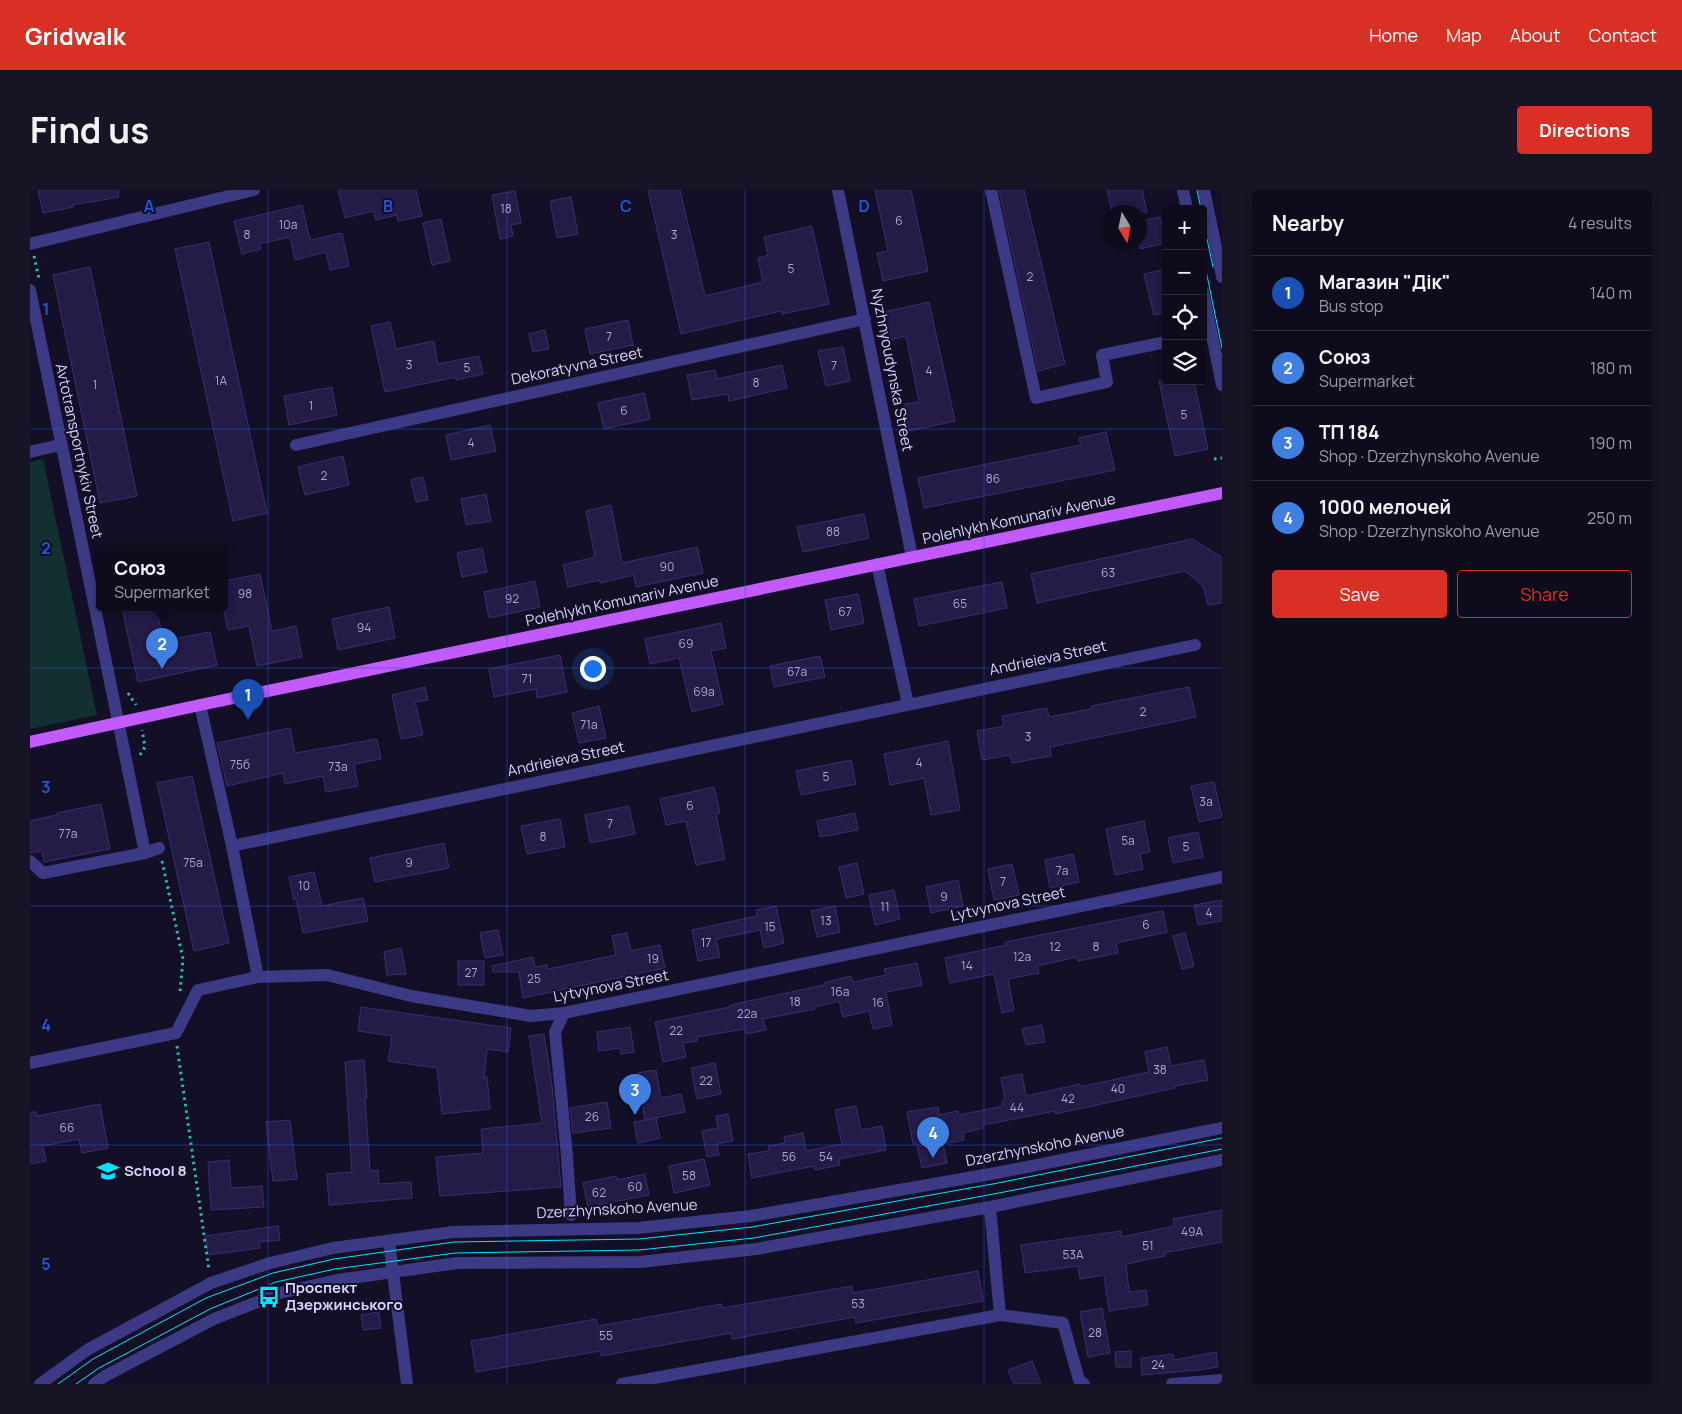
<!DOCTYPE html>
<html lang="en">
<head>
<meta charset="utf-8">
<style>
  :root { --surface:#0e0b1c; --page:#171425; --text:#f1f3f6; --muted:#9b9ba3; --line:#2e2b3b; --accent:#d93025 }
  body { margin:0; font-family:Manrope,sans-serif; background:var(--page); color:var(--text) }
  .controls { position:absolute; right:15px; top:15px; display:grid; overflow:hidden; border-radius:5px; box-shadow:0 2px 8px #0003 }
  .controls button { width:45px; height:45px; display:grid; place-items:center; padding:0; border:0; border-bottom:1px solid var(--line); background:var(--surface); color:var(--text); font:25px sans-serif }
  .compass { position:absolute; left:1072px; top:15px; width:45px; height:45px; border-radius:50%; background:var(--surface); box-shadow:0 2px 8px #0003; rotate:170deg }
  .you { position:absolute; left:562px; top:478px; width:18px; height:18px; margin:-12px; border:4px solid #fff; border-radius:50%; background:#1a73e8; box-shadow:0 0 0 8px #1a73e833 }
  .badge { display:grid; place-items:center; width:32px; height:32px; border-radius:50%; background:var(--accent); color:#fff; font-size:16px; font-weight:700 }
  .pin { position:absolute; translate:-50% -41px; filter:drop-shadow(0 1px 2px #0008) }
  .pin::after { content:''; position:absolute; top:26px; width:18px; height:15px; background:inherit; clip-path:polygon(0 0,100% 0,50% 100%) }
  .popup { position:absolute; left:66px; top:356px; width:132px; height:65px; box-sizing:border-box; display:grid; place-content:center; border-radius:5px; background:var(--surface); filter:drop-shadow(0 1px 4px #0005); font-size:16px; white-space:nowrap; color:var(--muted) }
  .popup b { font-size:19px; color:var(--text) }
  .popup::after { content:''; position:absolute; left:50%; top:100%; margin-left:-10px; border:10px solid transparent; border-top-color:var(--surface) }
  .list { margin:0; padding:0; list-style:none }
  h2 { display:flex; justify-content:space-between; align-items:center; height:65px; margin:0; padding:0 20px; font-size:21px }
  h2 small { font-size:16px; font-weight:400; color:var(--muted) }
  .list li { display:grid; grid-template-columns:32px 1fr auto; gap:15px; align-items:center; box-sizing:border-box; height:75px; padding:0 20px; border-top:1px solid var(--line) }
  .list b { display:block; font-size:19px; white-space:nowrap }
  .list p { margin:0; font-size:16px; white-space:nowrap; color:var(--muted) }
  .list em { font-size:16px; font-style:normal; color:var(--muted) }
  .actions { display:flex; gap:10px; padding:15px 20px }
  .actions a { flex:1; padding:11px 0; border:1px solid var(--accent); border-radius:5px; text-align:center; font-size:18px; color:var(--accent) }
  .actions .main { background:var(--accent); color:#fff }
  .icon { flex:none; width:28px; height:28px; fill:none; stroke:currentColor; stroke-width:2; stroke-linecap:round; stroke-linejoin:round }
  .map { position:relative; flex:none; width:1192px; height:1194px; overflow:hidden; border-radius:5px }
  header { display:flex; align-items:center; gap:30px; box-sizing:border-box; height:70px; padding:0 25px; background:var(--accent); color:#fff }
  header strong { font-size:24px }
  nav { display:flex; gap:28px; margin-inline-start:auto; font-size:18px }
  .intro { display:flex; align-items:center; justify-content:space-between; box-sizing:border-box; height:120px; padding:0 30px }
  h1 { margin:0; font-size:35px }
  .button { padding:12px 22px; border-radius:5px; background:var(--accent); color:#fff; font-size:18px; font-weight:700 }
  main { display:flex; gap:30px; padding:0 30px }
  aside { flex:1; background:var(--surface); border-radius:5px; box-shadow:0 2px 8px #0003 }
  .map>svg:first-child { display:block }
</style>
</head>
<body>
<header>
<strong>Gridwalk</strong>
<nav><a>Home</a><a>Map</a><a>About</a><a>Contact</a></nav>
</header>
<div class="intro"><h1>Find us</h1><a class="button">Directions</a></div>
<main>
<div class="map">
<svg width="1192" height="1194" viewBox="0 0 1192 1194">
  <rect width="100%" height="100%" fill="#130f26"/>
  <path fill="#12302f" d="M13,269L67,525L0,539V272Z"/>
  <g fill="#241b47" stroke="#3b2d73">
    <path d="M8,0H88L89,7L42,15L43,17L13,23Z"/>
    <path d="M308,0H386L392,26L368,31L367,25L346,30L343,21L315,28Z"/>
    <path d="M618,0H650L675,106L733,92L728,68L738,65L734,47L782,36L799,114L752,124L751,121L651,144Z"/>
    <path d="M845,0H881L898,81L853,91L847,63L858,61Z"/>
    <path d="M969,0H994L1035,174L1008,181Z"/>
    <path d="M1077,0H1112L1117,22H1082Z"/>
    <path d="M485,1L491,33L481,35L483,46L470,49L462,5Z"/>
    <path d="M541,7L548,44L527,48L520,11Z"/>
    <path d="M272,15L280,50L312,43L319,76L300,80L296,62L265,70L260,47L229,54L231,59L212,64L204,31Z"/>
    <path d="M1130,27L1136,53L1110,59V31Z"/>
    <path d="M411,29L420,71L402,75L393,33Z"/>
    <path d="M179,52L237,323L203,331L145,59Z"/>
    <path d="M60,77L107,306L70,313L23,85Z"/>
    <path d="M1136,79V122L1124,125L1114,84Z"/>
    <path d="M899,112L925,231L879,241L875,214L889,212L876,146L860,150L854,122Z"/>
    <path d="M598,130L603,155L560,164L555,139Z"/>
    <path d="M360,132L366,159L404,151L408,174L449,166L453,184L426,190V187L355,202L341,136Z"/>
    <path d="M515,140L519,159L503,162L499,144Z"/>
    <path d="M813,157L820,191L796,196L788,161Z"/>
    <path d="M752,175L757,198L699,211L698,204L662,210L657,185L685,180L687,189Z"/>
    <path d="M1129,191H1164L1178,259L1145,266Z"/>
    <path d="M302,197L307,225L259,235L254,206Z"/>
    <path d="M614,203L620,229L574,239L568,213Z"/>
    <path d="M460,235L466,261L421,270L416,245Z"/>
    <path d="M1076,242L1085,280L894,318L888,288L1051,255L1049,248Z"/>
    <path d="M313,266L319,295L275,305L268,277Z"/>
    <path d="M393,287L398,310L386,312L381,290Z"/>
    <path d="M456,304L461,331L436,335L431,309Z"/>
    <path d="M581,315L592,373L667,357L673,383L606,397L604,385L570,393V390L538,397L533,375L565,367L556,321Z"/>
    <path d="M834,324L839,348L773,362L767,337Z"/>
    <path d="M1162,349L1192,367V413L1178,415L1173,396L1155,381L1007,413L1001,384Z"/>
    <path d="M452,358L457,382L432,387L427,363Z"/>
    <path d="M230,384L242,441L266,436L272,467L227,476L219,436L198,440L194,422V391Z"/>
    <path d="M505,391L510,417L459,428L454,402Z"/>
    <path d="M972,392L977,418L889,436L884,409Z"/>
    <path d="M828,404L834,433L801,440L795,410Z"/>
    <path d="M359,417L365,448L308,460L302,429Z"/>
    <path d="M92,418H126L134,451L180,442L187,475L108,492Z"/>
    <path d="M691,433L696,458L681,461L693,514L662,522L649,468L620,474L615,449Z"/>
    <path d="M530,465L537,502L507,508L506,499L464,507L459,479Z"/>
    <path d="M790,466L795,487L744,497L740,476Z"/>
    <path d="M395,497L398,510L385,512L393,545L371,549L362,505Z"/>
    <path d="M1159,497L1166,527L1020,557L1021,566L982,573L980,565L952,570L947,541L974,536L972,526L1017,518L1019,527L1061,519V516Z"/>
    <path d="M569,516L576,548L549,553L542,523Z"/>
    <path d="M260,538L265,563L347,549L351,569L324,574L328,596L296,602L293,586L255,594L253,583L197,596L187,553Z"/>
    <path d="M918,551L930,620L901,625L894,588L860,595L854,564Z"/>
    <path d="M821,570L826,594L771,605L766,581Z"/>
    <path d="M162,586L199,753L164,761L127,593Z"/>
    <path d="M1184,592L1192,627L1169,632L1161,596Z"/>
    <path d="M684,597L690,623L686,624L695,669L666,675L656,631L636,635L630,609Z"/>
    <path d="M71,614L80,659L14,672L12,661L0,663V631L27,625V623Z"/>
    <path d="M599,616L605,644L560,653L555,625Z"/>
    <path d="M825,623L828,640L790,647L787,631Z"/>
    <path d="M530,629L535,657L497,664L491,636Z"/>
    <path d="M1114,631L1120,662L1110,664L1113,679L1085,685L1076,639Z"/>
    <path d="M1168,642L1173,667L1143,673L1138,648Z"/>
    <path d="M414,653L419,678L345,692L340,668Z"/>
    <path d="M1043,664L1049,692L1020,698L1015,670Z"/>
    <path d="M827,673L834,704L816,708L809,677Z"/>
    <path d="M982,674L989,705L964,710L958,679Z"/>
    <path d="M284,682L292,716L333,708L338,731L273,743L266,709L264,710L259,687Z"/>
    <path d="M928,690L933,716L901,723L896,697Z"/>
    <path d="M864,700L870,729L845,735L839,705Z"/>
    <path d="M1192,710V731L1168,735L1164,715Z"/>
    <path d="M746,716L754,753L734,758L730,740L686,749L690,767L668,771L662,740L727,726L726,720Z"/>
    <path d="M805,716L810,742L787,747L781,721Z"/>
    <path d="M1133,721L1137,742L1086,753L1088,763L1048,771L1047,767L1007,776L1009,783L978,789L984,820L972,823L964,784L920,793L915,768L976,755L975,752Z"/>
    <path d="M468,740L473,765L455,768L450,743Z"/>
    <path d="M597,743L601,761L630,755L635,778L493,808L489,782H463L462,776L503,767L505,777L517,775L518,779L586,765L582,746Z"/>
    <path d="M1155,743L1164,776L1152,779L1143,746Z"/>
    <path d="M371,758L376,784L357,785L354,762Z"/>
    <rect x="428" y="771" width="26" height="24"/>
    <path d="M887,773L892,795L856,802L862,835L843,839L839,821L813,827L809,811L785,817V819L733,829L736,840L716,844L715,839L667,847V851L653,853L656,867L633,872L625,832L700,817V815L794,795V793L821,786L823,792L856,785L854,779Z"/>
    <path d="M331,817L481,838L478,862L457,859L454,888L457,887L460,919L412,924L407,878L358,871L362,846L328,841Z"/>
    <path d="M1012,835L1015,852L996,855L992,839Z"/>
    <path d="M600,837L604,862L591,864L590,858L569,861L567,842Z"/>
    <path d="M514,844L522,895L531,997L410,1006L406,967L453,963L451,939L512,933L499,846Z"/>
    <path d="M1137,857L1141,876L1174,870L1178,890L1145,896V898L1025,924V921L953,935V938L933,943L934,950L913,954L917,973L892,978L887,954H883L877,922L908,917L909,925L928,921L929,925L973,916L972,911L975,910L971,888L992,884L996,906L1050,894V897L1119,882L1115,862Z"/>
    <path d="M334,870L337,908H335L340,981L348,980L349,994L381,992L382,1008L299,1015L297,984L322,982L315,872Z"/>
    <path d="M685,873L691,904L667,909L661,878Z"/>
    <path d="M626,880L631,908L651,904L655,922L615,930L607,883Z"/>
    <path d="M577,912L581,938L543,943L540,918Z"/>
    <path d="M70,914L78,958L52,963L49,949L13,956L16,971L0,974V922H6L7,926Z"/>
    <path d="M826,916L831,940L852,936L856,960L809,969L810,975L785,980L784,976L722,988L718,964L739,961L738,956L755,953L754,947L773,943L776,961L812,954L805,920Z"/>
    <path d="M698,924L703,951L687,954L689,965L677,967L672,941L688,938L686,926Z"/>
    <path d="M626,928L630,948L608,953L604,932Z"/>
    <path d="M260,930L267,989L243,991L236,932Z"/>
    <path d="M674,969L680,995L644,1003L639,976Z"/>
    <path d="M199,970L201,998L232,996L234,1017L181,1020L178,972Z"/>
    <path d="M615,984L619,1005L558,1017L553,993L586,986L587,990Z"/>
    <path d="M1192,1020V1052L1134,1063L1135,1066L1096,1074L1099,1102L1116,1100L1118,1115L1079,1121L1074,1085L1050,1089L1048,1076L995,1083L991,1055L1091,1041L1092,1047L1144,1036L1143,1029Z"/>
    <path d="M248,1036L250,1050L229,1052L230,1058L178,1065L175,1046Z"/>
    <path d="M948,1081L953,1111L826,1133L825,1127L702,1149L701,1143L571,1166L570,1161L446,1182L441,1151L566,1129L568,1136L692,1114V1118L822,1096L823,1103Z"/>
    <path d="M1072,1118L1080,1163L1058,1167L1050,1122Z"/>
    <path d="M349,1122L351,1138L333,1140L331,1125Z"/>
    <path d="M1101,1161V1177H1086L1085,1162Z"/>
    <path d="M1186,1162L1188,1177L1168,1180L1112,1185L1111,1168L1143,1164L1144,1170Z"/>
    <path d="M1002,1171L1011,1194H984L978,1180Z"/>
  </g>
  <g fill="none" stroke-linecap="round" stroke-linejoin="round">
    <g stroke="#2fb8b0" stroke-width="3" stroke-dasharray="2.5 4" stroke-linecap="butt">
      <path d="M4,66L9,89"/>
      <path d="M1184,269L1192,268"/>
      <path d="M98,503L106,515"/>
      <path d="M110,565L115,557L112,540"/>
      <path d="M132,671L153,769L150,802"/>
      <path d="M147,856L179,1080"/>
    </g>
    <g stroke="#3d3a85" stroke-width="12">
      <path d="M808,0L882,367"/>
      <path d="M961,0L1006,208L1077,192L1072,165L1136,152"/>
      <path d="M1153,0L1157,19"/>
      <path d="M1174,0L1192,87"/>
      <path d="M0,54L224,0"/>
      <path d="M0,100C37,288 78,475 115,663"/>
      <path d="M1173,101L1192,195"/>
      <path d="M266,255L835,129"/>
      <path d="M0,262L30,255"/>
      <path d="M847,374L878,514"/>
      <path d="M170,515L202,656L228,787"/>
      <path d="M202,656L1165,455"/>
      <path d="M0,671L13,683L115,663L129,658"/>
      <path d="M534,823L525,842L537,966L541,1025"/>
      <path d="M0,873L146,843L168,800L228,787L297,785L381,806L501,826L534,823L1192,687"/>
      <path d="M960,1017L970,1125L1033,1133L1049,1190L1054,1194"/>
      <path d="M359,1051L377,1194"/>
      <path d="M10,1194L57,1160L181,1093L240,1073L303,1058L423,1042L608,1038L721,1026L966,983L1192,938"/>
      <path d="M64,1194L75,1186L184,1129L250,1103L307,1090L427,1073L610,1072L726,1059L960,1017L1192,970"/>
      <path d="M592,1194L970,1125"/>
      <path d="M1142,1194L1192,1190"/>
    </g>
    <path stroke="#c25bff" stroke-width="12" d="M0,552L170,515L1192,303"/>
    <g stroke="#00e5ff" stroke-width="1">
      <path d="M1167,0L1171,19"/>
      <path d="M1173,30L1183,77"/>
      <path d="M1173,66L1192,158"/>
      <path d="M28,1194L63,1169L176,1108L243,1083L304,1069L424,1052L609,1049L722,1037L968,993L1192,948"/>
      <path d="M46,1194L69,1178L180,1119L246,1092L305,1079L425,1063L609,1060L724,1048L969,1003L1192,959"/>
    </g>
  </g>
  <path fill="none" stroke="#2655da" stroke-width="1" stroke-opacity="0.55" d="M238,0V1194M477,0V1194M715,0V1194M954,0V1194M0,239H1192M0,478H1192M0,716H1192M0,955H1192"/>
  <defs>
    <g id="school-bare" transform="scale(1.725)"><path d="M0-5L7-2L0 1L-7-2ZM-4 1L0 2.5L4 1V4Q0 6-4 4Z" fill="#00e5ff" stroke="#130f26" stroke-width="2.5" paint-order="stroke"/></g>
    <g id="bus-bare" transform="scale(1.725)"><path d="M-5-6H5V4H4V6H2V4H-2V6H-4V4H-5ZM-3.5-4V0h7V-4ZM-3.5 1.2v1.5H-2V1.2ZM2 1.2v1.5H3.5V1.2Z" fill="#00e5ff" stroke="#130f26" stroke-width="2.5" paint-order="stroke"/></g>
  </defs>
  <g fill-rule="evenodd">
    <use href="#school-bare" x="78" y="981"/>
    <use href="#bus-bare" x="239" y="1107"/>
  </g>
  <g text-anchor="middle" stroke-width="4" stroke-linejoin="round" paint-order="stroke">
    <g font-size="12" fill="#aca6d1">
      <text x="476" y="23">18</text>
      <text x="869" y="35">6</text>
      <text x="258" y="39">10а</text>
      <text x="217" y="49">8</text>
      <text x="644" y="49">3</text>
      <text x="761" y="83">5</text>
      <text x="1000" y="91">2</text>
      <text x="579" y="151">7</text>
      <text x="379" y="179">3</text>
      <text x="804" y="180">7</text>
      <text x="437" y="182">5</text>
      <text x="899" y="185">4</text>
      <text x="191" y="195">1А</text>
      <text x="726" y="197">8</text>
      <text x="65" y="199">1</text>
      <text x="281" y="220">1</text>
      <text x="594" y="225">6</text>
      <text x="1154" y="229">5</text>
      <text x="441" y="257">4</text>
      <text x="294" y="290">2</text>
      <text x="963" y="293">86</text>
      <text x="803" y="346">88</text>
      <text x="637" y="381">90</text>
      <text x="1078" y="387">63</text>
      <text x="215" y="408">98</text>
      <text x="482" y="413">92</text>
      <text x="930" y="418">65</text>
      <text x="815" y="426">67</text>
      <text x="334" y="442">94</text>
      <text x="656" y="458">69</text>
      <text x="767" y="486">67а</text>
      <text x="497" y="493">71</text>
      <text x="674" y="506">69а</text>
      <text x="1113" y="526">2</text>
      <text x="559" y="539">71а</text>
      <text x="998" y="551">3</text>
      <text x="889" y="577">4</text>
      <text x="210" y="579">75б</text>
      <text x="308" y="581">73а</text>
      <text x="796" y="591">5</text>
      <text x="1176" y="616">3а</text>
      <text x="660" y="620">6</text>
      <text x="580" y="638">7</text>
      <text x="38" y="648">77а</text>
      <text x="513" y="651">8</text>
      <text x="1098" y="655">5а</text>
      <text x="1156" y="661">5</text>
      <text x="163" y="677">75а</text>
      <text x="379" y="677">9</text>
      <text x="1032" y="685">7а</text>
      <text x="973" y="696">7</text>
      <text x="274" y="700">10</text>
      <text x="914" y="711">9</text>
      <text x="855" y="721">11</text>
      <text x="1179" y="727">4</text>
      <text x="796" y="735">13</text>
      <text x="1116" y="739">6</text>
      <text x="740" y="741">15</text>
      <text x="676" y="757">17</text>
      <text x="1025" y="761">12</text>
      <text x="1066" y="761">8</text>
      <text x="992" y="771">12а</text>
      <text x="623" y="773">19</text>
      <text x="937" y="780">14</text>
      <text x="441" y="787">27</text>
      <text x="504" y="793">25</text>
      <text x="810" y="806">16а</text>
      <text x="765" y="816">18</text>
      <text x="848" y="817">16</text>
      <text x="717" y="828">22а</text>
      <text x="646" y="845">22</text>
      <text x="1130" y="884">38</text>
      <text x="676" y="895">22</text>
      <text x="1088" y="903">40</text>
      <text x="1038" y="913">42</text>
      <text x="987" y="922">44</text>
      <text x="562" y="931">26</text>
      <text x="37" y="942">66</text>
      <text x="759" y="971">56</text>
      <text x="796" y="971">54</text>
      <text x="659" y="990">58</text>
      <text x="605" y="1001">60</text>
      <text x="569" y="1007">62</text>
      <text x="1162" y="1046">49А</text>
      <text x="1118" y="1060">51</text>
      <text x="1043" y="1069">53А</text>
      <text x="828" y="1118">53</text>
      <text x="1065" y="1147">28</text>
      <text x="576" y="1150">55</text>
      <text x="1128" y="1179">24</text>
    </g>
    <g font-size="15" fill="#d9d4ff" stroke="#130f26">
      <text transform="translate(547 176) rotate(-12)" y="5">Dekoratyvna Street</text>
      <text transform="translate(862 180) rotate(79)" y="5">Nyzhnyoudynska Street</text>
      <text transform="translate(49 261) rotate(78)" y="5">Avtotransportnykiv Street</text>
      <text transform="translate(989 329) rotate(-12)" y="5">Polehlykh Komunariv Avenue</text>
      <text transform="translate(592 411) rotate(-12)" y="5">Polehlykh Komunariv Avenue</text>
      <text transform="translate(1018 468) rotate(-12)" y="5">Andrieieva Street</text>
      <text transform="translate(536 569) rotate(-12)" y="5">Andrieieva Street</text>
      <text transform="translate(978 714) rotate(-12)" y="5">Lytvynova Street</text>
      <text transform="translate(581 796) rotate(-11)" y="5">Lytvynova Street</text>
      <text transform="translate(1015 956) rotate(-11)" y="5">Dzerzhynskoho Avenue</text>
      <text transform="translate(587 1019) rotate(-3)" y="5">Dzerzhynskoho Avenue</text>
    </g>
    <g font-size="15" font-weight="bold" fill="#d9d4ff" stroke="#130f26" text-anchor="start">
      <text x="94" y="986">School 8</text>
      <text x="255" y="1103">Проспект<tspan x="255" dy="17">Дзержинського</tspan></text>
    </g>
  </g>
  <g font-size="16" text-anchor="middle" font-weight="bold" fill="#2655da" stroke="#130f26" stroke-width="4" stroke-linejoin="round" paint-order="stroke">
    <text x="119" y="22">A</text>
    <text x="358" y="22">B</text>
    <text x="596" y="22">C</text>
    <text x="834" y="22">D</text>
    <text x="16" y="125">1</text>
    <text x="16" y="364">2</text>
    <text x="16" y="603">3</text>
    <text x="16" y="841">4</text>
    <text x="16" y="1080">5</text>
  </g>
</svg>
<div class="controls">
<button>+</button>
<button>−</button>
<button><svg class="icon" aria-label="locate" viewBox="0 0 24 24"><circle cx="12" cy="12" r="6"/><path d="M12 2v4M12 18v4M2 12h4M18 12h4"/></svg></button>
<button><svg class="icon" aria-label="layers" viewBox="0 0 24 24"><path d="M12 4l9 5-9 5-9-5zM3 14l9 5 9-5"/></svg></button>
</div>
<svg class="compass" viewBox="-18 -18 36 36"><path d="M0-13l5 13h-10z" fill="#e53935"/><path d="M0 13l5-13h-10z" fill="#9b9ba3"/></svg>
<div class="you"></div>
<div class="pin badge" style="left:218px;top:530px;background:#1a4fb4">1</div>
<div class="pin badge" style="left:132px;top:479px;background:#3f7fe0">2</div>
<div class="popup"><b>Союз</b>Supermarket</div>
<div class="pin badge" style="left:605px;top:925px;background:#3f7fe0">3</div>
<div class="pin badge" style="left:903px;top:968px;background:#3f7fe0">4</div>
</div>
<aside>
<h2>Nearby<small>4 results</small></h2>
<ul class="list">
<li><span class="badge" style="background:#1a4fb4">1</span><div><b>Магазин &quot;Дік&quot;</b><p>Bus stop</p></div><em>140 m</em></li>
<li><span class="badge" style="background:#3f7fe0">2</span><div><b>Союз</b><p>Supermarket</p></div><em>180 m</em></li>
<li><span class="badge" style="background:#3f7fe0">3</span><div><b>ТП 184</b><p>Shop · Dzerzhynskoho Avenue</p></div><em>190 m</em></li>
<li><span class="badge" style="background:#3f7fe0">4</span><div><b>1000 мелочей</b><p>Shop · Dzerzhynskoho Avenue</p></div><em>250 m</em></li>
</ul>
<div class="actions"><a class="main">Save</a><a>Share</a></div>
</aside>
</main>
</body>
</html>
